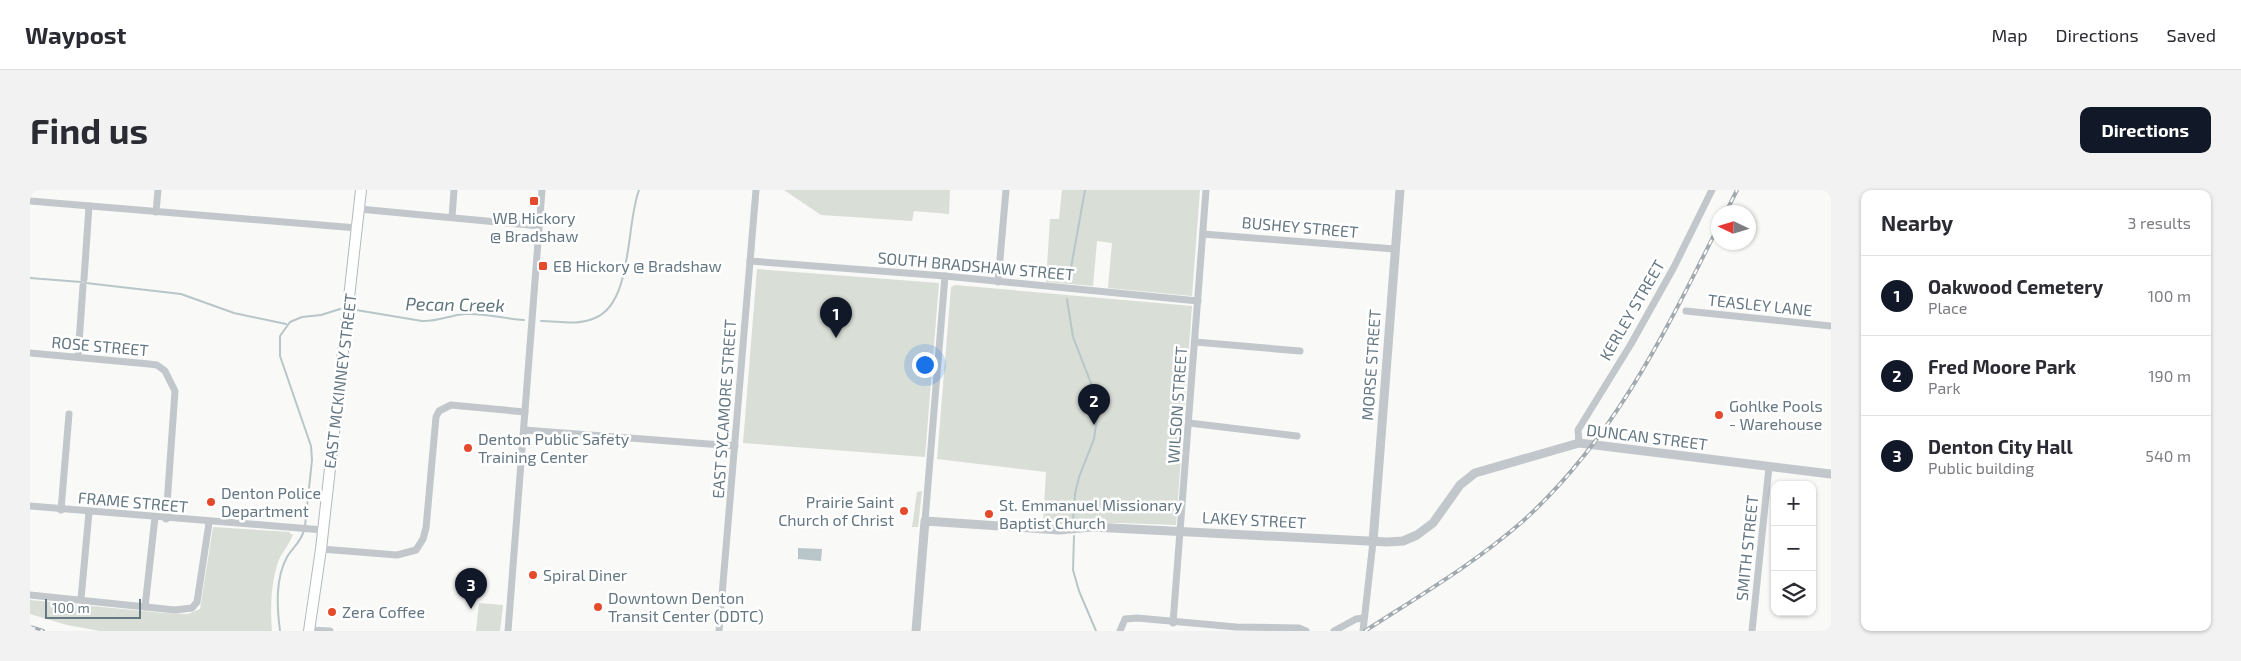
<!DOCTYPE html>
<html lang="en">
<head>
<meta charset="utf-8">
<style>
  :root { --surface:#fff; --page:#f2f2f3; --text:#2b2b33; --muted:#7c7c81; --line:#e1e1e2; --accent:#111827 }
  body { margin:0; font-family:"Exo 2",sans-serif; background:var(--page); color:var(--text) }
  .controls { position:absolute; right:15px; bottom:15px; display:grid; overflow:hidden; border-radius:10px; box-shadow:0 1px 4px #0004 }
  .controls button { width:45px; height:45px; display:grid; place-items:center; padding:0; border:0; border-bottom:1px solid var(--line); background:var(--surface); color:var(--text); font:25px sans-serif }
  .compass { position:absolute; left:1681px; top:15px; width:45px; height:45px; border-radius:50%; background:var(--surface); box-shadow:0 1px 4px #0004; rotate:274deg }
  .scale { position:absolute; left:15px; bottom:12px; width:96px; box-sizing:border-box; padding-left:5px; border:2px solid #647782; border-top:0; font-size:14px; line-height:18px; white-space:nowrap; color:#647782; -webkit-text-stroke:4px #fff; paint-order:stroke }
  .you { position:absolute; left:894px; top:174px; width:18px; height:18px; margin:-12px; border:4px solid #fff; border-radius:50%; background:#1a73e8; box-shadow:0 0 0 8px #1a73e833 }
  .badge { display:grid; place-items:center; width:32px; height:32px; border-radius:50%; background:var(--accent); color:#fff; font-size:16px; font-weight:700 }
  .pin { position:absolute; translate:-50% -41px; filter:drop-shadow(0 1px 2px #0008) }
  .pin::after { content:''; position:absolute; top:26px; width:18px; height:15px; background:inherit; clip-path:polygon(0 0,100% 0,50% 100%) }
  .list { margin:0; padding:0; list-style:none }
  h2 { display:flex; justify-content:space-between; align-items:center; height:65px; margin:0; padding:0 20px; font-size:21px }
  h2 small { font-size:16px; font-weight:400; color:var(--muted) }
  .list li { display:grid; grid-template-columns:32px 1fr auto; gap:15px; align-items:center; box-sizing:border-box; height:80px; padding:0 20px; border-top:1px solid var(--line) }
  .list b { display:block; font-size:19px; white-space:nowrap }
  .list p { margin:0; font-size:16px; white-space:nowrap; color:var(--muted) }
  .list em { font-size:16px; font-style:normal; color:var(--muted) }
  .icon { flex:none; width:28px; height:28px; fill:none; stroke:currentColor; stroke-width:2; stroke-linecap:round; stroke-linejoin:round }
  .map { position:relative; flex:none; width:1801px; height:441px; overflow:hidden; border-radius:10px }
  header { display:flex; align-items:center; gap:30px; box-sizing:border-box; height:70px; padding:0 25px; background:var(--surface); border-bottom:1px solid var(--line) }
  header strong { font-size:24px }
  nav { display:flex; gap:28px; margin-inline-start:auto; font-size:18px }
  .intro { display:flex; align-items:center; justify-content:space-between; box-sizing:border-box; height:120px; padding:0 30px }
  h1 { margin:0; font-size:35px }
  .button { padding:12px 22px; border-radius:10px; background:var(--accent); color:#fff; font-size:18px; font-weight:700 }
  main { display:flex; gap:30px; padding:0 30px }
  aside { flex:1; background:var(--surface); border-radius:10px; box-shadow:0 1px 4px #0004 }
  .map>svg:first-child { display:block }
</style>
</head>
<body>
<header>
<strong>Waypost</strong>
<nav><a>Map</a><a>Directions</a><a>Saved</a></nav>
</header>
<div class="intro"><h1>Find us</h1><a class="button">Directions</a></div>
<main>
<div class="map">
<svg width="1801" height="441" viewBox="0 0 1801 441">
  <rect width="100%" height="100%" fill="#f9f9f7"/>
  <g fill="#d9ded6">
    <path d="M754,0H920L919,24L884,21L882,31L791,25Z"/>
    <path d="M1032,0H1170L1162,106L1078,98L1082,53L1067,51L1063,96L1016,92L1020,29H1029Z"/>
    <path d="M727,79L909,93L895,267L713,253Z"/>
    <path d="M925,95L1162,116L1146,335L1090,333L1013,334L1016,282L907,269L921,97Z"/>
    <path d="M892,301L888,337H882L887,302Z"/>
    <path d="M183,337L260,342V344H263C260,354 252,362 248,372C241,394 240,418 242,441H70L37,435L0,424V410L134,423L158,424L170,419Z"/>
    <path d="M449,413L473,415L470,441H446Z"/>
  </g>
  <path fill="#b8c6c9" d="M768,358L792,359L791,371L768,369Z"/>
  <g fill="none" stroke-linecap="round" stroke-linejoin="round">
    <g stroke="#b8c6c9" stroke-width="2">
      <path d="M0,88L51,92"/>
      <path d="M1039,89L1055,0"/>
      <path d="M56,93L151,104L204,123L256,134"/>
      <path d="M1037,109L1043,147L1064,201L1068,220L1064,249L1049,287L1045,304L1043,332"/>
      <path d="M326,120L392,131C407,132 420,125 435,124C455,123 475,129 494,130"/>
      <path d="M511,131C529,131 547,136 565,128C603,113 596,33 609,0"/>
      <path d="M275,336L282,270L281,256L250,166V146L260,132L272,127L291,125L310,119"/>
      <path d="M1044,346L1043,380L1049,401L1066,441"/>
      <path d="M250,441C247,417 245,389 257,367C262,358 272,351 274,340"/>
    </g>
    <g stroke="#b2b9be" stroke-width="12">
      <path id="secondary" d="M279,441L291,359L331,0"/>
    </g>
    <g stroke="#c2c7cb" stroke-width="7">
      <path d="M0,11L327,38"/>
      <path d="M329,19L509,36"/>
      <path d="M126,22L128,0"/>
      <path d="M422,27L424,0"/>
      <path d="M1173,44L1365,59"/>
      <path d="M720,71L915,86L1168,111"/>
      <path d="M54,89L59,16"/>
      <path d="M968,92L976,0"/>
      <path d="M1656,121L1801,136"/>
      <path d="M1165,152L1270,161"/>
      <path d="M0,163L119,174L127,175L135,181L145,201L136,329"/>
      <path d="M48,167L53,96"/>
      <path d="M1159,233L1267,246"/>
      <path d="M494,240L705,256"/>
      <path d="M1549,253L1548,240L1601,154L1644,77L1682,0"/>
      <path d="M0,316L293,340"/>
      <path d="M31,320L39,224"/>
      <path d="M895,331L915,86"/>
      <path d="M291,359L367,365L386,360L393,349L396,338L406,227L409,221L421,215L495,222"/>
      <path d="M0,405L145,420L162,418L167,412L179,333"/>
      <path d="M51,409L59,322"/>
      <path d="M115,417L125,327"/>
      <path d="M1143,433L1176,0"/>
      <path d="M279,440L300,441"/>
      <path d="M478,441L512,0"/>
      <path d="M689,441L726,0"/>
      <path d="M1090,441L1095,429L1107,428L1206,437L1269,438L1276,441"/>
      <path d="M1304,441L1326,429L1334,428"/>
      <path d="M1333,441L1343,352"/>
      <path d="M1722,441L1739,277"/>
    </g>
    <g stroke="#c2c7cb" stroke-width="9">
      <path d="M1343,352L1370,0"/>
      <path d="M886,441L895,331L1029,340L1062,337L1357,352L1373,351L1387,345L1403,333L1430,295L1445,283L1549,253L1801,284"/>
    </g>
    <use href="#secondary" stroke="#fff" stroke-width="10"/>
    <g stroke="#a1aaaf" stroke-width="4">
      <g id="rail">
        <path d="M1696,22L1707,0"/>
        <path d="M0,437L13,441"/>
        <path d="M1335,441C1389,406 1444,374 1493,331C1583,250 1635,143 1688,37"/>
      </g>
    </g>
    <use href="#rail" stroke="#fff" stroke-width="2" stroke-dasharray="5.5" stroke-linecap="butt"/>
  </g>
  <g fill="#e44a2c" stroke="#fff" stroke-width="2">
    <rect x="499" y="6" width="10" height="10" rx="2.5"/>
    <rect x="508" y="71" width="10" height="10" rx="2.5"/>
    <circle cx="1689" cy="225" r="5"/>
    <circle cx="438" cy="258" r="5"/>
    <circle cx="181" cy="312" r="5"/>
    <circle cx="874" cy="321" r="5"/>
    <circle cx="959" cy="324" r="5"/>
    <circle cx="503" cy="385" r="5"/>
    <circle cx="568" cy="417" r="5"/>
    <circle cx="302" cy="422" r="5"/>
  </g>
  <g text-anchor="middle" stroke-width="5" stroke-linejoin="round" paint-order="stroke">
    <g font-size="16" fill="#647782" stroke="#fff" text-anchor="start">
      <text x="504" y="34" text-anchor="middle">WB Hickory<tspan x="504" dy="18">@ Bradshaw</tspan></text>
      <text x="523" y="82">EB Hickory @ Bradshaw</text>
      <text x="1699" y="222">Gohlke Pools<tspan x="1699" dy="18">- Warehouse</tspan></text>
      <text x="448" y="255">Denton Public Safety<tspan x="448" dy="18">Training Center</tspan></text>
      <text x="191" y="309">Denton Police<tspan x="191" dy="18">Department</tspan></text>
      <text x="864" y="318" text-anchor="end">Prairie Saint<tspan x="864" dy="18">Church of Christ</tspan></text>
      <text x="969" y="321">St. Emmanuel Missionary<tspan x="969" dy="18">Baptist Church</tspan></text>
      <text x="513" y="391">Spiral Diner</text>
      <text x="578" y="414">Downtown Denton<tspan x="578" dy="18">Transit Center (DDTC)</tspan></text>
      <text x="312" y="428">Zera Coffee</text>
    </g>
    <g font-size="16" fill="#647782" stroke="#fff">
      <text transform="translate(1270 37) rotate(5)" y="6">BUSHEY STREET</text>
      <text transform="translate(946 76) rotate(5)" y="6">SOUTH BRADSHAW STREET</text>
      <text transform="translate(1730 115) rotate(6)" y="6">TEASLEY LANE</text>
      <text transform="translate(1602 120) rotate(-60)" y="6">KERLEY STREET</text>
      <text transform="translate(70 156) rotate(5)" y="6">ROSE STREET</text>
      <text transform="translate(1341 175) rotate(-86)" y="6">MORSE STREET</text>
      <text transform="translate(310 191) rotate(-83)" y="6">EAST MCKINNEY STREET</text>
      <text transform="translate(1147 215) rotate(-86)" y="6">WILSON STREET</text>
      <text transform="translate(694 219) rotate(-86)" y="6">EAST SYCAMORE STREET</text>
      <text transform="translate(1617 247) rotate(7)" y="6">DUNCAN STREET</text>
      <text transform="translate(103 312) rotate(5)" y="6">FRAME STREET</text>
      <text transform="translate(1224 330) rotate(3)" y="6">LAKEY STREET</text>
      <text transform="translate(1717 358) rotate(-84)" y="6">SMITH STREET</text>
    </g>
    <g font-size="18" font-style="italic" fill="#5f767c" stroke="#fff">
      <text transform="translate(425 115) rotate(1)" y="6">Pecan Creek</text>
    </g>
  </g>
</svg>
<div class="controls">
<button>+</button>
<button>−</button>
<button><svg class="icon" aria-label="layers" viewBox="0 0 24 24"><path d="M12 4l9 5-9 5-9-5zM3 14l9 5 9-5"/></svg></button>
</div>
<svg class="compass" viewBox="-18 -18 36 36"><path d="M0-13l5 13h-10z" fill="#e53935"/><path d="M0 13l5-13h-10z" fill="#7c7c81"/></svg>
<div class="scale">100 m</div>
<div class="you"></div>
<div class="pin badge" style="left:806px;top:148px">1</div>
<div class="pin badge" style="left:1064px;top:235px">2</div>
<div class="pin badge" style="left:441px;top:419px">3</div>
</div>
<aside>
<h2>Nearby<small>3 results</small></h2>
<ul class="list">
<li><span class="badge">1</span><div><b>Oakwood Cemetery</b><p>Place</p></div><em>100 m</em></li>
<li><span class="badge">2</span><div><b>Fred Moore Park</b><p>Park</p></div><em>190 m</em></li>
<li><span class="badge">3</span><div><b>Denton City Hall</b><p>Public building</p></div><em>540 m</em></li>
</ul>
</aside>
</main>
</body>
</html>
